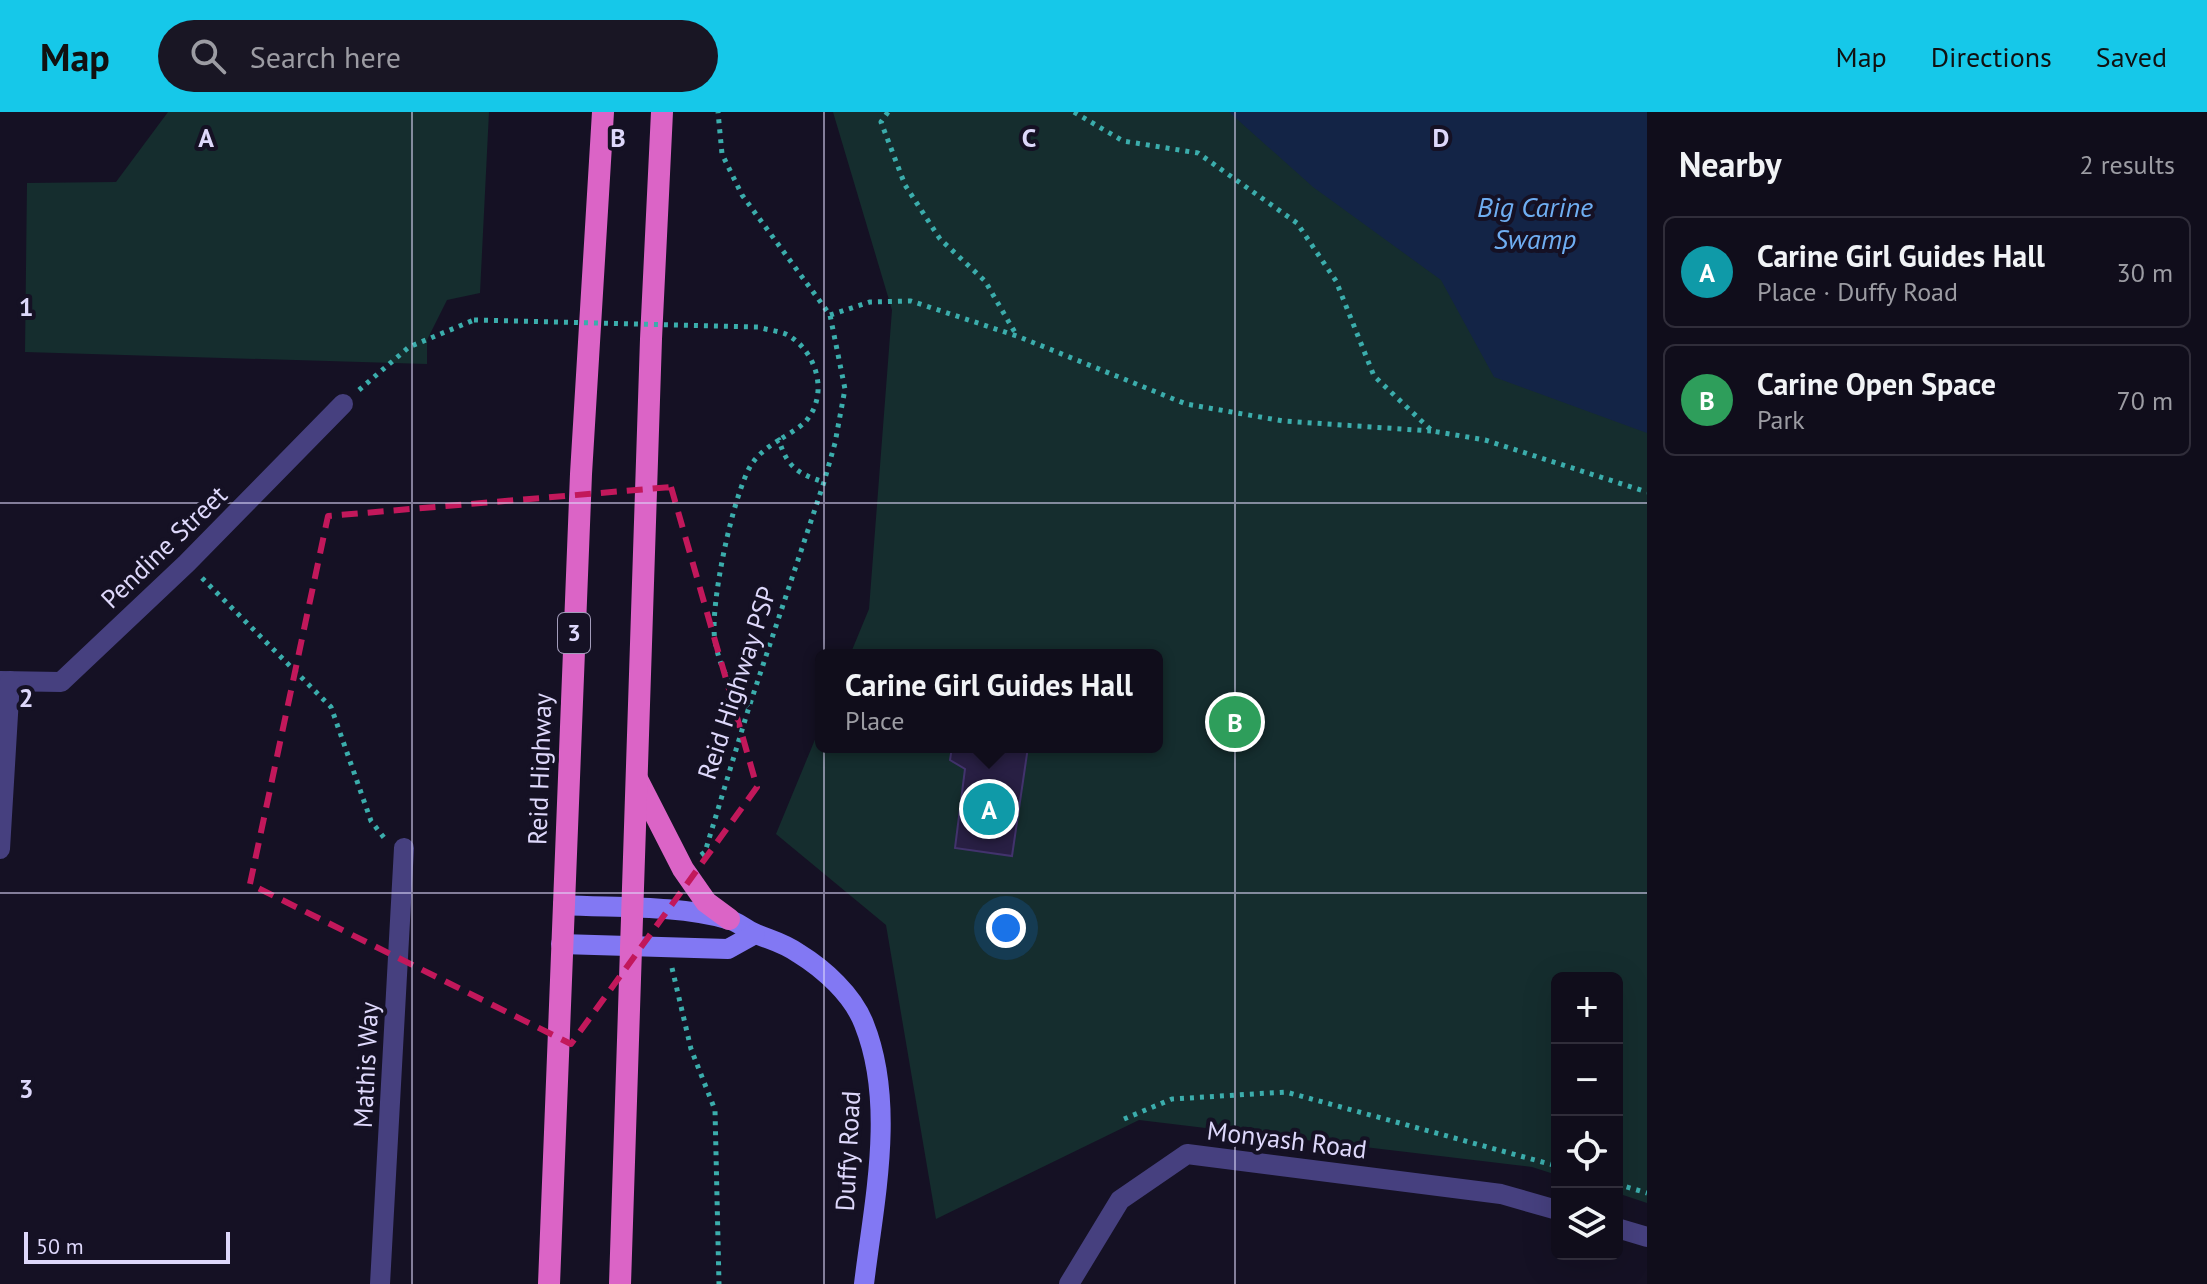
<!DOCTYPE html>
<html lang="en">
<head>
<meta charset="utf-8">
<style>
  :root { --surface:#100d1b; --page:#191624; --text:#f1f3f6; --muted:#9c9ca3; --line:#302d3a; --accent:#16c8e9 }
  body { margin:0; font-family:"PT Sans",sans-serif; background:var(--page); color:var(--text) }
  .controls { position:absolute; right:24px; bottom:24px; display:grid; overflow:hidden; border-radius:12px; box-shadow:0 8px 32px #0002 }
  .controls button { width:72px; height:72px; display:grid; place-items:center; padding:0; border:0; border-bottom:2px solid var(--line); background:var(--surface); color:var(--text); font:40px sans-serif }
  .scale { position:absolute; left:24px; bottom:20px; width:206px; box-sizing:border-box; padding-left:8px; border:4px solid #ded8fb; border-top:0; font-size:22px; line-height:28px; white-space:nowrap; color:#ded8fb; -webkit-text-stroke:6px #151124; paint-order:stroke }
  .you { position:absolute; left:1006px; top:816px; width:28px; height:28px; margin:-20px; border:6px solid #fff; border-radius:50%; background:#1a73e8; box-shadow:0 0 0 12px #1a73e833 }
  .badge { display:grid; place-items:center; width:52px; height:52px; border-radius:50%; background:var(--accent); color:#fff; font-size:26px; font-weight:700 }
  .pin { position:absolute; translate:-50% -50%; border:4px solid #fff; box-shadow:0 2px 8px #0006 }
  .popup { position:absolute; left:815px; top:537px; width:348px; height:104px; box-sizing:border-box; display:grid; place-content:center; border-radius:12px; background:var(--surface); filter:drop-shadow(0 2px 6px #0005); font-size:26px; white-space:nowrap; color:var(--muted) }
  .popup b { font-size:30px; color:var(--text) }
  .popup::after { content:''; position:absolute; left:50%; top:100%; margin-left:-16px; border:16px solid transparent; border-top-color:var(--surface) }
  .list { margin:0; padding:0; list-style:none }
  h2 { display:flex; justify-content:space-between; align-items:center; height:104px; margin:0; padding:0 32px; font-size:34px }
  h2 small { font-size:26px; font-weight:400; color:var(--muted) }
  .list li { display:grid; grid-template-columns:52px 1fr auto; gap:24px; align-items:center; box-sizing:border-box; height:112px; margin:0 16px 16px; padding:0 16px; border:2px solid var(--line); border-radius:12px }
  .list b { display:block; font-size:30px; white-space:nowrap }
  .list p { margin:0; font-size:26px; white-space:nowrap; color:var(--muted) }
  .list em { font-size:26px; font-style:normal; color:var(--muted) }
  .icon { flex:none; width:44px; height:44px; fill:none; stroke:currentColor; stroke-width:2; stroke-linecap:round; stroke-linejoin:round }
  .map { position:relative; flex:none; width:1647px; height:1172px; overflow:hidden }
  header { display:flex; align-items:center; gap:48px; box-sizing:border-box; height:112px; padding:0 40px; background:var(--accent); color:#111 }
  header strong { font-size:38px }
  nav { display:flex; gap:44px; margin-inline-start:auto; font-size:28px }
  .search { width:560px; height:72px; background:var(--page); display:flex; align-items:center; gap:20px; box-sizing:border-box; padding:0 28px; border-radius:44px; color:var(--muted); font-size:30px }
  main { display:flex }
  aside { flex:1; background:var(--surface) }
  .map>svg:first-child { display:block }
</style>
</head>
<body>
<header>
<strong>Map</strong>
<div class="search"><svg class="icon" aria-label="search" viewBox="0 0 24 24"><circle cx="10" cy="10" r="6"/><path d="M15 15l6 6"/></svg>Search here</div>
<nav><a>Map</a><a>Directions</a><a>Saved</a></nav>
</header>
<main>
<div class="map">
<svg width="1647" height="1172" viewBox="0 0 1647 1172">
  <rect width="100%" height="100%" fill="#151124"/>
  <g fill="#152d2e">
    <path d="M168,0H489L480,181L447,188L427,228V252L25,240L27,71L116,70Z"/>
    <path d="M833,0H1647V1091L1617,1081V866H1557V1063L1532,1055L1139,1008L936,1107L886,813L776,722L821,613V635H1157V543H850L869,497L892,198Z"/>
  </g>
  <path fill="#132446" d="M1229,0H1647V321L1494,265L1441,168L1313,75Z"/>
  <path fill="#281f43" stroke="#42336d" stroke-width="2" d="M952,635H1028L1012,744L955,736L965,657L950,648Z"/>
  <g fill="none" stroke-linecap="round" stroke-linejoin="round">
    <g stroke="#3badac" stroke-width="5" stroke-dasharray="4 6" stroke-linecap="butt">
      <path d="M888,0L881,10L905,73L940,127L985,169L1017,224"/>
      <path d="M1074,0L1123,29L1198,41L1297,111L1336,169L1374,264L1432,319L1485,328L1647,380"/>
      <path d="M830,203L870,190L911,189L1017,224L1186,292L1283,309L1431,319"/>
      <path d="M359,278L409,235L474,208"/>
      <path d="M202,466L331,595L371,709L385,727"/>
      <path d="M748,595C730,575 720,556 715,529C709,495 733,383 751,353C758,342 768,335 779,328C787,355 798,362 824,370"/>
      <path d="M701,743L705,740L749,595L824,370L835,331L845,277L830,203L742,83L722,42L718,0"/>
      <path d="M672,856L691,937L715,998L719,1172"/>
      <path d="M1124,1007L1172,987L1286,980L1557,1054"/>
      <path d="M1617,1072L1647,1081"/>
    </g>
    <g stroke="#46407f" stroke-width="20">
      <path d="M0,569L61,570L187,451L343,292"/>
      <path d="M0,737L10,569"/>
      <path d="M1617,1116L1647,1125"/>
      <path d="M380,1172L404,736"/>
      <path d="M1069,1172L1120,1088L1187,1042L1501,1082L1557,1098"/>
    </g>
    <g stroke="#8278f3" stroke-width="20">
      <path d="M563,793C615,796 677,793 727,807C737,809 745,817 754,821C770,828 782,830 798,841C824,857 853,883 864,912C896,992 874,1089 864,1172"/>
      <path d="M561,832L728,837L755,822"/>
    </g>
    <g stroke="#db64c6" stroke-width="22">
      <path d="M637,667L683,757L706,790L729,807"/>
      <path d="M549,1172L581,362L603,0"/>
      <path d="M620,1172L651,227L662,0"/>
    </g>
    <path stroke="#3badac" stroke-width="5" stroke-dasharray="4 6" stroke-linecap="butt" d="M474,208L758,215C767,218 780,219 788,223C818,241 829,284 805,310C798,317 787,323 779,328"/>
  </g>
  <path fill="none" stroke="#c2185b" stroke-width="6" stroke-dasharray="16 10" stroke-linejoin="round" d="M671,375L757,675L571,932L250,772L328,404Z"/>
  <path fill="none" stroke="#ded8fb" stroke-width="2" stroke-opacity="0.55" d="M412,0V1172M824,0V1172M1235,0V1172M0,391H1647M0,781H1647"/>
  <g text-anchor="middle" stroke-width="8" stroke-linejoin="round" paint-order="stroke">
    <rect fill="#151124" stroke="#a29cba" stroke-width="2" x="558" y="501" width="32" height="40" rx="6"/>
    <g font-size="24" font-weight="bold" fill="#ded8fb">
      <text x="574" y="529">3</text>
    </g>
    <g font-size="26" fill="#ded8fb" stroke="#151124">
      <text transform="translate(164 435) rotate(-44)" y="9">Pendine Street</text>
      <text transform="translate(737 571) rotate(-72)" y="9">Reid Highway PSP</text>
      <text transform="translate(540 657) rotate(-88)" y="9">Reid Highway</text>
      <text transform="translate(366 953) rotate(-87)" y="9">Mathis Way</text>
      <text transform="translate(1287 1028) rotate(7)" y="9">Monyash Road</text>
      <text transform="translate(848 1039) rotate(-87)" y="9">Duffy Road</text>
    </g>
    <g font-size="28" font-style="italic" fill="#6faef2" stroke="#151124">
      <text x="1535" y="105">Big Carine<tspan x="1535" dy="32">Swamp</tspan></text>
    </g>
  </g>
  <g font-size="26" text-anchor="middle" font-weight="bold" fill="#ded8fb" stroke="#151124" stroke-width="8" stroke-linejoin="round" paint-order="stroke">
    <text x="206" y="35">A</text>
    <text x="618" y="35">B</text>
    <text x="1029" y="35">C</text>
    <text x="1441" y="35">D</text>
    <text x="26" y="204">1</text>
    <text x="26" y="595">2</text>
    <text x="26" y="986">3</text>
  </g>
</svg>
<div class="controls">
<button>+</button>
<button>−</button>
<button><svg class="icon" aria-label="locate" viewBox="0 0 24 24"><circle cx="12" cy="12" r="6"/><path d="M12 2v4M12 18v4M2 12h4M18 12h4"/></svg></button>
<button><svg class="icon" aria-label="layers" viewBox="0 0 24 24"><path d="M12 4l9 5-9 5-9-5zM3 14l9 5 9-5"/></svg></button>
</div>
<div class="scale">50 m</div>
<div class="you"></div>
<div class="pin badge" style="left:989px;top:697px;background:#0f9aa8">A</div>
<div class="popup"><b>Carine Girl Guides Hall</b>Place</div>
<div class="pin badge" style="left:1235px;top:610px;background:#2e9e5b">B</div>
</div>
<aside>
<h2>Nearby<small>2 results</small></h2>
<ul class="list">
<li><span class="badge" style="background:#0f9aa8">A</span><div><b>Carine Girl Guides Hall</b><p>Place · Duffy Road</p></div><em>30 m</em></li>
<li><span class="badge" style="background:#2e9e5b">B</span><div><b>Carine Open Space</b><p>Park</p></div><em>70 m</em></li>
</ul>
</aside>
</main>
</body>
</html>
